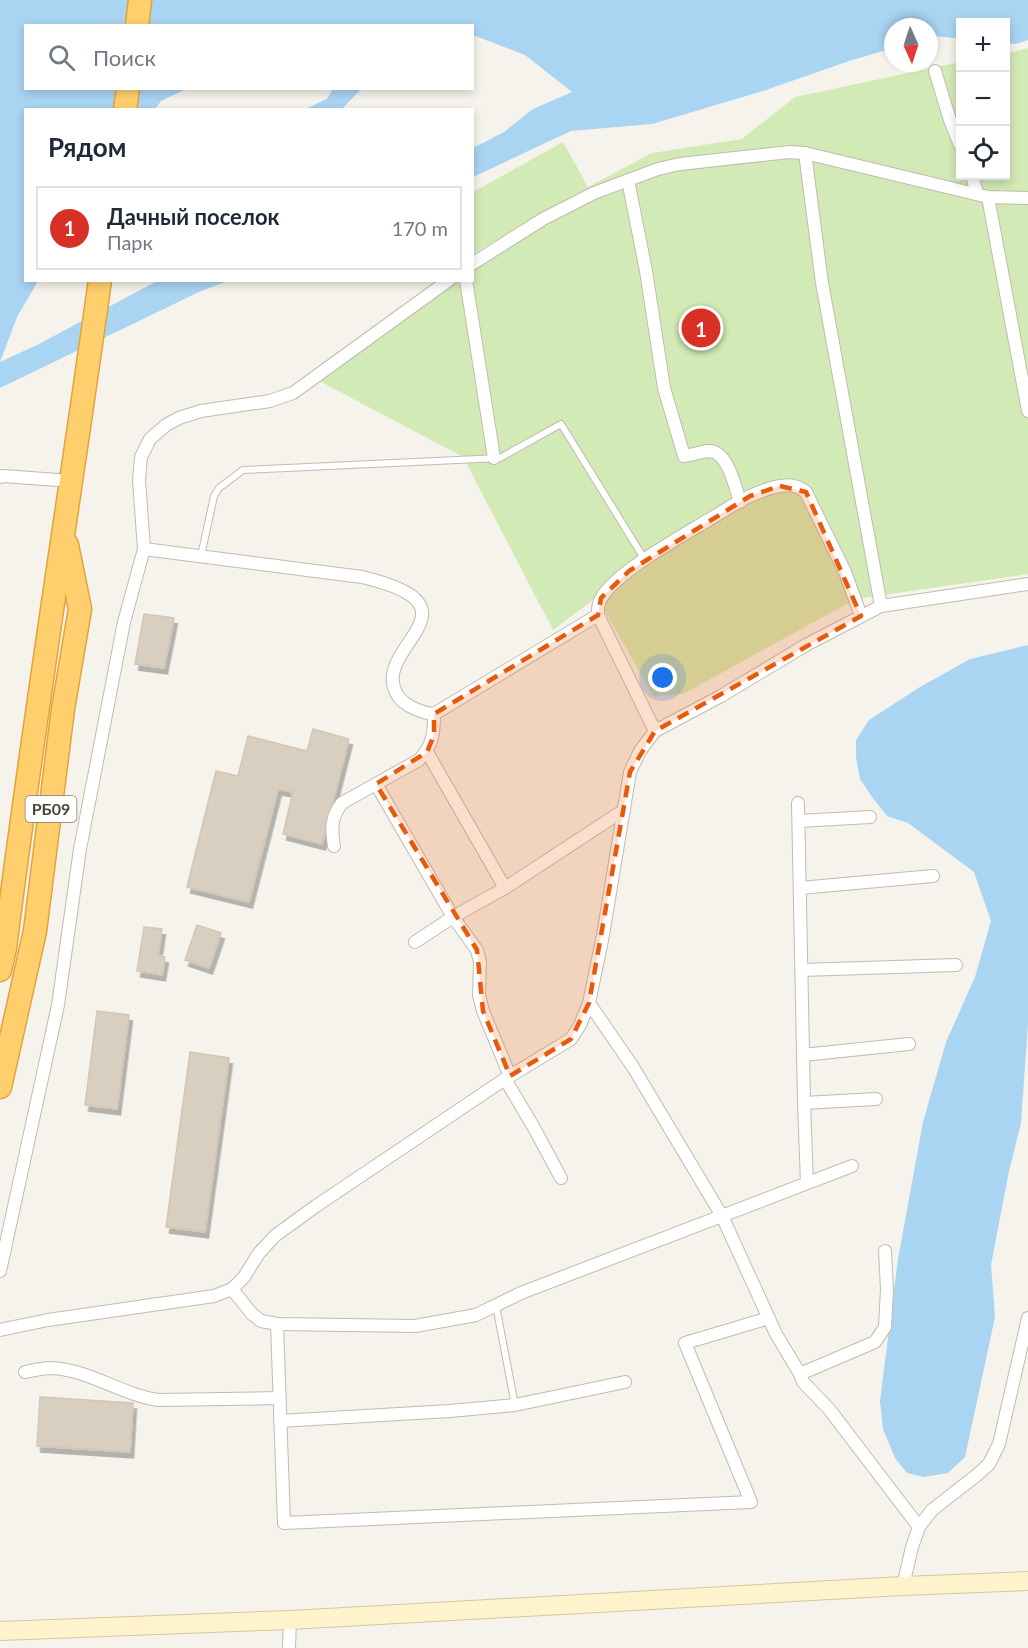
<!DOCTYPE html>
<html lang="ru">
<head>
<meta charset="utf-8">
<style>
  :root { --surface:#fff; --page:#f6f6f7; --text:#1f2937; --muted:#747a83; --line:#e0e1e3; --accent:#d93025 }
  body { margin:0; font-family:Lato,sans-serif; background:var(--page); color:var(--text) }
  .controls { position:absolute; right:18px; top:18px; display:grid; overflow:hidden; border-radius:0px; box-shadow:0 3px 9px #0003 }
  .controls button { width:54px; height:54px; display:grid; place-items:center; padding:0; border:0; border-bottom:2px solid var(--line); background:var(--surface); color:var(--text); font:30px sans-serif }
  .compass { position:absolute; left:884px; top:18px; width:54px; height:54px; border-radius:50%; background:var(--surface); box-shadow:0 3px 9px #0003; rotate:177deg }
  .you { position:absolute; left:663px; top:678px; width:21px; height:21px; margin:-15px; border:4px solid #fff; border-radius:50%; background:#1a73e8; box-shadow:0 0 0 9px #1a73e833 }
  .badge { display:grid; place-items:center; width:39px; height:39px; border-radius:50%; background:var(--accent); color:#fff; font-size:20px; font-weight:700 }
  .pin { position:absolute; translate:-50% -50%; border:3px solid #fff; box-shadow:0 2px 6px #0006 }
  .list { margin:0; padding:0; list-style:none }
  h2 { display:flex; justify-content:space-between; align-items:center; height:78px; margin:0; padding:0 24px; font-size:26px }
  h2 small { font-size:20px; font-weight:400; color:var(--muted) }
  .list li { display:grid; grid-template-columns:39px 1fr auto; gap:18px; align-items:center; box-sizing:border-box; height:84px; margin:0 12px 12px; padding:0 12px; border:2px solid var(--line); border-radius:0px }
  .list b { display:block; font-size:22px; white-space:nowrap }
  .list p { margin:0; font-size:20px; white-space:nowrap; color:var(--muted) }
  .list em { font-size:20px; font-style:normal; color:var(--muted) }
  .icon { flex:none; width:33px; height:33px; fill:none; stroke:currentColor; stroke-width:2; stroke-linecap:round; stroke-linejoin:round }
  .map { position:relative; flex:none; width:1028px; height:1648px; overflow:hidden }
  .search { position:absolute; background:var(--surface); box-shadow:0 3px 9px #0003; left:24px; top:24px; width:450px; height:66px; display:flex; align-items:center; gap:15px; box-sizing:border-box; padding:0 21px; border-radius:0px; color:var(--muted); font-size:22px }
  .panel { position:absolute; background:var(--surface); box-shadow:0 3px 9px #0003; left:24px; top:108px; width:450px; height:174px; border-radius:0px }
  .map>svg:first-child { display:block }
</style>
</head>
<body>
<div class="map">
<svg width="1028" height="1648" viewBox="0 0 1028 1648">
  <defs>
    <filter id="shadow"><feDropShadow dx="3.5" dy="6" stdDeviation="0" flood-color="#0004"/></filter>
  </defs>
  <rect width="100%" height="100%" fill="#f6f3ec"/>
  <path fill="#d2eab5" d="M1028,48V574L856,599L683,694L653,696L597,597L553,630L463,457L308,375L440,281L472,280L473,258L525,225L473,254V192L563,142L588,187L652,153L742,139L795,97L960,62V176H1006V54Z"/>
  <g fill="#a9d4f2">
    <path d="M0,0H1028V40L1016,44L1006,43V22H960V39L937,36L929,38V27H893V48L849,61L763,91L652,124L571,131L473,177V148L504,132L533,109L572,92L525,55L473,35L472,26H26V88L186,89L161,101L155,109L26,110V280L38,281L17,317L0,362L39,344L157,281H228L201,291L0,388Z"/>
    <path d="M333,89H361L342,109H305L327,99Z"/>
    <path d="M1028,645V1024L1021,1123L1009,1171L991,1265L995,1317L965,1457L948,1473L924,1477L907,1473L895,1458L883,1429L880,1401L898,1259L923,1122L946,1042L975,977L991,921L974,872L908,823L887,816L872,797L860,779L856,757V740L869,720L920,687L970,659Z"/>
  </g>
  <g fill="#d8cfc1" stroke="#d3c7b4" stroke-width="1.5" filter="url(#shadow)">
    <path d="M144,614L174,618L164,668L135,664Z"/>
    <path d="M313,729L349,739L322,844L283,834L293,792L278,789L249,902L187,887L216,771L238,776L248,736L307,751Z"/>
    <path d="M197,925L221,933L209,968L185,960Z"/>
    <path d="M144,927L162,929L158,956L165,957L162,975L137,971Z"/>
    <path d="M97,1011L129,1015L117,1109L85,1105Z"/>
    <path d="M190,1052L229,1058L205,1232L166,1227Z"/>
    <path d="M40,1397L133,1403L130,1452L37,1446Z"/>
  </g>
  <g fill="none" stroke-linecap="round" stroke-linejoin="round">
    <g stroke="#c2bbae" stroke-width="8">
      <g id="lane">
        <path d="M201,556L214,496L219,488L243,470L500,458L561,424L645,560"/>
        <path d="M496,1306L515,1405"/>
      </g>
    </g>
    <g stroke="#c2bbae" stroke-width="14">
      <g id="street">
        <path d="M935,71L950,120L960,145"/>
        <path d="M805,153L822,283L881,606"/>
        <path d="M972,176L977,193"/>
        <path d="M628,180L646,271L664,388L684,456C692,455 700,452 708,451C728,450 735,487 740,502"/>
        <path d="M988,197L1028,411"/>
        <path d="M472,264L543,219L594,193L658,169L680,164L790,152L805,153L988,197L1028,198"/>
        <path d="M466,280L494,458"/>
        <path d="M0,477L3,476L72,481"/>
        <path d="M144,549L362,577C492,608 366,648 398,696C405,706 422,713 434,714L598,615L655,731"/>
        <path d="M598,615C598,608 598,603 602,597C618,571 682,536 710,519C723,512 736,502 750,496C759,492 771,487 781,486C790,484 799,486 806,492L845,572L861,616"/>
        <path d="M427,752L505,888"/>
        <path d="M376,784L453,917L477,950L480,962L479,995L483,1011L510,1076"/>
        <path d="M798,803L804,1103L807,1183"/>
        <path d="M799,821L870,817"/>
        <path d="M334,846C331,829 331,817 342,803L419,760C433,745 434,734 434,714"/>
        <path d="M800,888L933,876"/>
        <path d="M415,942L453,917L505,888L624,810"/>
        <path d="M802,970L956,965"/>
        <path d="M589,1003L633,1067L722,1216L776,1334L800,1374L803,1382L829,1409L919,1527"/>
        <path d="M803,1055L909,1044"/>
        <path d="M505,1079L533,1126L561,1178"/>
        <path d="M804,1103L876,1099"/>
        <path d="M0,1271L58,1005L80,849L124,622L144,549L139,480L141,457L150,439L166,425L179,418L201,411L270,401L293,393L449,280"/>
        <path d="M232,1289L252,1314L261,1321L277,1324L415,1326L476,1315L521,1293L852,1166"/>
        <path d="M277,1324L284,1523L751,1502L685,1343L769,1318"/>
        <path d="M0,1330L48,1320L214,1296L232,1289L244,1277L259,1253L276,1235L316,1206L505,1079L571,1039L580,1025L589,1003L603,935L630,772L640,751L655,731L721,696L806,645L881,606L1028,584"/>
        <path d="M25,1372C34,1370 43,1368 52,1368C90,1370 122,1395 159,1400L279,1398"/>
        <path d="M800,1374L875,1342L885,1327L887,1289L885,1251"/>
        <path d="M280,1421L450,1411L515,1405L625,1382"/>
        <path d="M903,1586L912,1547L919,1527L932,1510L977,1475L989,1464L999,1444L1028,1318"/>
        <path d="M289,1648L290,1620"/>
      </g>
    </g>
    <g stroke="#d6c79b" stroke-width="20">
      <path id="secondary" d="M0,1631L290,1620L903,1586L1028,1581"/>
    </g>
    <g stroke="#e0a43c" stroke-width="25">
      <g id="highway">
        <path d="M137,26L140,0"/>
        <path d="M125,110L128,88"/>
        <path d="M0,970L5,948C33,725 69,503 100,280"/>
        <path d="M0,1087L35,931L63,709L80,609L67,545"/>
      </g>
    </g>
    <use href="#lane" stroke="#fff" stroke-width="6"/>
    <use href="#street" stroke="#fff" stroke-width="12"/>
    <use href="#secondary" stroke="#fff3cd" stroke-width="18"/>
    <use href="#highway" stroke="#ffcf6e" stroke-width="22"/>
  </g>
  <path fill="#e8590c" fill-opacity="0.2" stroke="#e8590c" stroke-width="4.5" stroke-dasharray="12 8" stroke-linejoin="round" d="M780,486L806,492L861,616L655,731L630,772L589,1003L571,1039L510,1076L483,1011L477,950L376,784L427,752L434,735V714L598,615L601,598L629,571L750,496Z"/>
  <g text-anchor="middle" stroke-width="5" stroke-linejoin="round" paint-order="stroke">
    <rect fill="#fff" stroke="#817c74" stroke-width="1.5" x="25.5" y="796" width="51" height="26" rx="4.5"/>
    <g font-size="16" font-weight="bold" fill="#4b4439">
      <text x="51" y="815">РБ09</text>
    </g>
  </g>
</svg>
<div class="controls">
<button>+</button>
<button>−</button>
<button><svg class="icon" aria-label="locate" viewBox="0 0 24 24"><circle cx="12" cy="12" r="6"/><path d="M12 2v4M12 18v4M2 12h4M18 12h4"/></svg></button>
</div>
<svg class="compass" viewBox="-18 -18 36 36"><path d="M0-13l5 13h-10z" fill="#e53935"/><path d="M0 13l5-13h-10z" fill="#747a83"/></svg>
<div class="you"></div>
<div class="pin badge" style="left:701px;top:328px">1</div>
<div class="search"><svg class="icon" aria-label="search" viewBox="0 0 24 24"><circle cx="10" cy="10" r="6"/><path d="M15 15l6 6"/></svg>Поиск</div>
<section class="panel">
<h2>Рядом<small></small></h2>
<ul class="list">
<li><span class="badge">1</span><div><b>Дачный поселок</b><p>Парк</p></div><em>170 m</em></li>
</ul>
</section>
</div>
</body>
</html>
